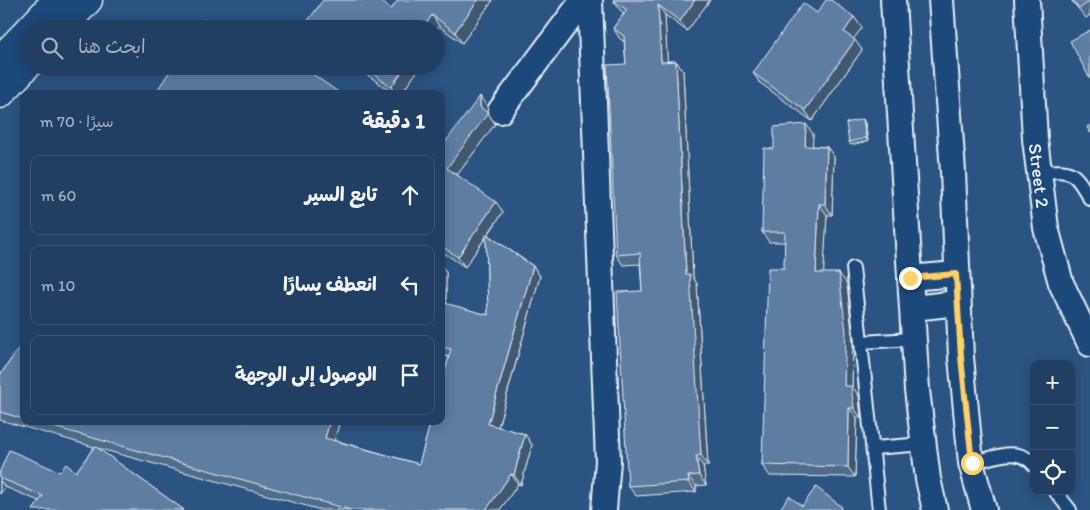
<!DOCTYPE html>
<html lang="ar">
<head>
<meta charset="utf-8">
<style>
  :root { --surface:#203f62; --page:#2d4a6b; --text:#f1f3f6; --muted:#a2afbe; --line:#3d5877 }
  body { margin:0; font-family:Itim,"Playpen Sans Arabic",sans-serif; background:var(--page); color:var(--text); direction:rtl }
  .controls { position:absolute; right:15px; bottom:15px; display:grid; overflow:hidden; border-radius:10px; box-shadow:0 2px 12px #0003 }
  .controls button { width:45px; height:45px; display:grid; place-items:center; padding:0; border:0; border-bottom:1px solid var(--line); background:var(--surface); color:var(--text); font:25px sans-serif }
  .stop { position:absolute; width:15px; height:15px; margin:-11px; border:4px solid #ffd166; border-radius:50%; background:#fff }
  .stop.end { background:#ffd166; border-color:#fff; box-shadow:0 1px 5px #0008 }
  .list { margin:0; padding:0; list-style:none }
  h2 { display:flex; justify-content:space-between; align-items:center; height:65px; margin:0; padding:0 20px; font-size:21px }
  h2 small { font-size:16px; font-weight:400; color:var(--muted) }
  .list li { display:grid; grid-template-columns:32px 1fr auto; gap:15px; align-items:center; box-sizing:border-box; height:80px; margin:0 10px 10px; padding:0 10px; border:1px solid var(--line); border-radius:10px }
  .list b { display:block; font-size:19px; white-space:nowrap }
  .list em { font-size:16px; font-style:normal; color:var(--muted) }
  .icon { flex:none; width:28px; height:28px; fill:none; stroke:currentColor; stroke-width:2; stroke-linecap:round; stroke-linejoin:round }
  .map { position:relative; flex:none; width:1090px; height:510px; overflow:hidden; direction:ltr }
  .search { position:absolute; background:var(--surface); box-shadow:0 2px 12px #0003; left:20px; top:20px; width:425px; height:55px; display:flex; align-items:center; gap:12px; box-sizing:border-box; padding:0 18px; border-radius:28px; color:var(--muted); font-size:19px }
  .panel { position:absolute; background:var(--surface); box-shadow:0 2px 12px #0003; left:20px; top:90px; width:425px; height:335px; border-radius:10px; direction:rtl }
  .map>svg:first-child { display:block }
</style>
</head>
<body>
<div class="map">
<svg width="1090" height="510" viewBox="0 0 1090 510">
  <rect width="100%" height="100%" fill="#2b5482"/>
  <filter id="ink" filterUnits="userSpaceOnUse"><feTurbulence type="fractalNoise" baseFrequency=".02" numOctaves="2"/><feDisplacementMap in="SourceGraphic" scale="10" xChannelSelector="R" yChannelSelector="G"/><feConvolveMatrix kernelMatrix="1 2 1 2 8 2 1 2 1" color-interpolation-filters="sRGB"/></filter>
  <g filter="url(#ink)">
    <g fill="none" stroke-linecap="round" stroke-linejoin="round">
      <g stroke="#e8f1f8" stroke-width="16">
        <g id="service">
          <path d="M1039,172C1073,170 1073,170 1090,199"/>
          <path d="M853,268L879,510"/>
          <path d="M861,342L913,339"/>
          <path d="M874,448L924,444"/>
          <path d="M971,463C993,458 1018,445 1034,465"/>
          <path d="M1055,491L1070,510"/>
        </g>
      </g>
      <g stroke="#e8f1f8" stroke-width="28">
        <g id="minor">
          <path d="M590,0L608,461L604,510"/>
          <path d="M893,0L917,390L928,479L935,510"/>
          <path d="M941,0L953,172L961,357L971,463L984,510"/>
          <path id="s1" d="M1027,0L1035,139L1046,228L1061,283L1090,344"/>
          <path d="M500,111L583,0"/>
          <path d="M910,278L956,274"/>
          <path d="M913,308L958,303"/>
        </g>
      </g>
      <g stroke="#e8f1f8" stroke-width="31">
        <g id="primary">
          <path d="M30,29L57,0"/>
          <path d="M61,29L88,0"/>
          <path d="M0,60L29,30"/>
          <path d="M0,94L29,63"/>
        </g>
      </g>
      <use href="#service" stroke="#1f4a7a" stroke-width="12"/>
      <use href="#minor" stroke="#1f4a7a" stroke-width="24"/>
      <use href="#primary" stroke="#1f4a7a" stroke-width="28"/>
    </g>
    <g fill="#506c8a" stroke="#e8f1f8">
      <path d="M493,0L462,43L439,26L436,30V29H307L305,25L391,9Z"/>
      <path d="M613,0H710L687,31L665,15L667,61H676L683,71L693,277L697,284L708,466H703L706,485L696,486V492L636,496L628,486L642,291L640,264L623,265L616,255L626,64L624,41L620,39L613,28L624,13L620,10Z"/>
      <path d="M1071,0H1090V15L1086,18Z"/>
      <path d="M817,13L854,17L862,28L853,39L862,50L812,121L760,83L753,73Z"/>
      <path d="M355,66H421L401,94H394Z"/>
      <path d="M487,106L488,113L495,124L457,175L503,212L488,235L533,266L540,276L498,427L525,434L532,445L521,485L518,484L500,510H321L97,448L184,510L39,501L5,487L0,494V471L60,472H76L94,447L0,420V375L24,341V421H340L334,440L419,464L449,357L441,355V266L446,272V304L488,315L486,237L465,267L441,251V148Z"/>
      <path d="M865,123L868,141L851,145L849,142Z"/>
      <path d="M813,134L812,146L827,147L834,157L832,215H827L823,273L847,284L853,342L852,386L859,396L861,418H857L855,477L770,476L762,465L784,268L785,242H769L762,232L774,149Z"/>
    </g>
    <g fill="#415871" stroke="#e8f1f8">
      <path d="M478,0H493L462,43L455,32Z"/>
      <path d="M695,0H710L687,31L680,21Z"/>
      <path d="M658,5L665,15L668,72L661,62Z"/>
      <path d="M432,15L439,26L436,30V29H422Z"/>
      <path d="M854,17L862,28L851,42L844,32Z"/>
      <path d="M855,40L862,50L812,121L805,110Z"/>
      <path d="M676,61L683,71L693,277L697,284L708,466L701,455L686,274Z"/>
      <path d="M406,66H421L401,94H396L391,87Z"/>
      <path d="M480,96L487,106L488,114V113L495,124L455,178L447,168L480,107Z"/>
      <path d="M863,119L865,123L868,141L866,138Z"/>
      <path d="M806,124L813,134L812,156L805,146Z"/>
      <path d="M827,147L834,157L832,215L825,204Z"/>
      <path d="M496,202L503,212L465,267L458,257Z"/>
      <path d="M819,204L827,215L823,283L816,273Z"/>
      <path d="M441,266L446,272V312L441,304Z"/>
      <path d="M533,266L540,276L496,434L488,424Z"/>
      <path d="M839,273L847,284L853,342L852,386L859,396L861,418L854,408L844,386Z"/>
      <path d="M849,408L857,418L855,477L848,467Z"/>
      <path d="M330,421H340L332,448L325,438Z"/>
      <path d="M525,434L532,445L521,485L514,475Z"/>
      <path d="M696,456L703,466L706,485L699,475Z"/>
      <path d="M511,474L518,484L500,510H486Z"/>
      <path d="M688,476L696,486V492L689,482Z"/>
      <path d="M0,481L5,487L0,494Z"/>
    </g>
    <g fill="#5d7da1" stroke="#e8f1f8">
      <path d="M323,0H379L391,9L398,0H478L455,32L432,15L422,29H310L305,25Z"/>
      <path d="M613,0H695L680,21L658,5L661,62L676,61L686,274H690L701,455L696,456L699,475L688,476L689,482L628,486L617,292L642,291L640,253L616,255L607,65L626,64L624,36L613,28L627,10Z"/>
      <path d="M826,0H831L854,17L844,32L855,40L805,110L753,73L803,3L817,13Z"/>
      <path d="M1072,0H1090V1L1079,9Z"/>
      <path d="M205,19L217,29H197Z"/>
      <path d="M231,23L239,29H226Z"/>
      <path d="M1090,30V79L1070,41Z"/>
      <path d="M173,66H301L341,94H155Z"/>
      <path d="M363,66H406L391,87Z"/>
      <path d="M480,96V107L488,113L447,168L496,202L458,257L441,246V148Z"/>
      <path d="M863,119L866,138L849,142L846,123Z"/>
      <path d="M806,124L805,146L827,147L825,204H819L816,273H839L846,332L844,386H851L854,408H849L848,467L762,465L768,268H784L785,232H762L764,148L774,149V127Z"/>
      <path d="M1090,125V133L1087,127Z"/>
      <path d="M486,234L533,266L488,424L525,434L514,475L511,474L486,510H351L32,421H330L325,438L419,464L431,421H441V386L451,349L441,347V302L488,315Z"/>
      <path d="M24,341V419L0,412V375Z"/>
      <path d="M95,446L184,510H33L43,496L0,478V471L9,450L60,472L66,464L76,472Z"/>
      <path d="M816,487L842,507L840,510H779L789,496L802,506Z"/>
    </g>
  </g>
  <g fill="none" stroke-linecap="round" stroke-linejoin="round" filter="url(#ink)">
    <path stroke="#ffd166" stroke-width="6" d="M910,278L956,274L961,357L972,463"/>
  </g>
  <g text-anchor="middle" stroke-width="4" stroke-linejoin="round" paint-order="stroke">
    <g font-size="19" fill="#e8f1f8" stroke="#1f4a7a">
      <text dy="7" stroke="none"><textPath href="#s1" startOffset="176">Street 2</textPath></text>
    </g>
  </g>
</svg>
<div class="controls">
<button>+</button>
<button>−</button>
<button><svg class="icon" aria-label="locate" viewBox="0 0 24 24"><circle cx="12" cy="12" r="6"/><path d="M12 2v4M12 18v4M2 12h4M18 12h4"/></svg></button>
</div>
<div class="stop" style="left:972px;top:463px"></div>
<div class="stop end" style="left:910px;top:278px"></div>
<div class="search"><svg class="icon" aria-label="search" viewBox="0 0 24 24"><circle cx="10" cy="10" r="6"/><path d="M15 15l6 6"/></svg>ابحث هنا</div>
<section class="panel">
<h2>1 دقيقة<small>سيرًا · 70 m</small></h2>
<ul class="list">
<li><svg class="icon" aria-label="ahead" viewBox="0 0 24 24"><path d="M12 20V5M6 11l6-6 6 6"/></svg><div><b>تابع السير</b></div><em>60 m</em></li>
<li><svg class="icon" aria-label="left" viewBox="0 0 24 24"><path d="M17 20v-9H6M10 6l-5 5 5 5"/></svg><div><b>انعطف يسارًا</b></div><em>10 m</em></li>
<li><svg class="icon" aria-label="arrive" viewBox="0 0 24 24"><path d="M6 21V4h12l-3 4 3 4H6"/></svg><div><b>الوصول إلى الوجهة</b></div></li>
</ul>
</section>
</div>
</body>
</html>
